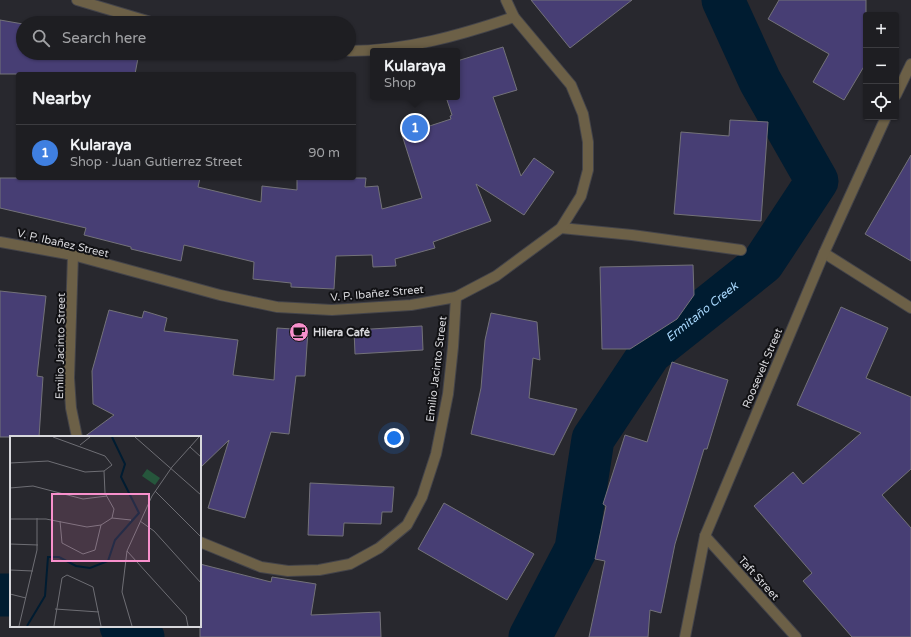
<!DOCTYPE html>
<html lang="en">
<head>
<meta charset="utf-8">
<style>
  :root { --surface:#1e1e22; --page:#26272a; --text:#f1f3f6; --muted:#a1a2a5; --line:#3c3c40; --accent:#b45309 }
  body { margin:0; font-family:"Varela Round",sans-serif; background:var(--page); color:var(--text) }
  .controls { position:absolute; right:12px; top:12px; display:grid; overflow:hidden; border-radius:4px; box-shadow:0 1px 3px #0004 }
  .controls button { width:36px; height:36px; display:grid; place-items:center; padding:0; border:0; border-bottom:1px solid var(--line); background:var(--surface); color:var(--text); font:20px sans-serif }
  .you { position:absolute; left:394px; top:438px; width:14px; height:14px; margin:-10px; border:3px solid #fff; border-radius:50%; background:#1a73e8; box-shadow:0 0 0 6px #1a73e833 }
  .badge { display:grid; place-items:center; width:26px; height:26px; border-radius:50%; background:var(--accent); color:#fff; font-size:13px; font-weight:700 }
  .pin { position:absolute; translate:-50% -50%; border:2px solid #fff; box-shadow:0 1px 4px #0006 }
  .popup { position:absolute; left:370px; top:48px; width:90px; height:52px; box-sizing:border-box; display:grid; place-content:center; border-radius:4px; background:var(--surface); filter:drop-shadow(0 1px 3px #0005); font-size:13px; white-space:nowrap; color:var(--muted) }
  .popup b { font-size:15px; color:var(--text) }
  .popup::after { content:''; position:absolute; left:50%; top:100%; margin-left:-8px; border:8px solid transparent; border-top-color:var(--surface) }
  .list { margin:0; padding:0; list-style:none }
  h2 { display:flex; justify-content:space-between; align-items:center; height:52px; margin:0; padding:0 16px; font-size:17px }
  h2 small { font-size:13px; font-weight:400; color:var(--muted) }
  .list li { display:grid; grid-template-columns:26px 1fr auto; gap:12px; align-items:center; box-sizing:border-box; height:56px; padding:0 16px; border-top:1px solid var(--line) }
  .list b { display:block; font-size:15px; white-space:nowrap }
  .list p { margin:0; font-size:13px; white-space:nowrap; color:var(--muted) }
  .list em { font-size:13px; font-style:normal; color:var(--muted) }
  .icon { flex:none; width:22px; height:22px; fill:none; stroke:currentColor; stroke-width:2; stroke-linecap:round; stroke-linejoin:round }
  .map { position:relative; flex:none; width:911px; height:637px; overflow:hidden }
  .search { position:absolute; background:var(--surface); box-shadow:0 1px 3px #0004; left:16px; top:16px; width:340px; height:44px; display:flex; align-items:center; gap:10px; box-sizing:border-box; padding:0 14px; border-radius:22px; color:var(--muted); font-size:15px }
  .panel { position:absolute; background:var(--surface); box-shadow:0 1px 3px #0004; left:16px; top:72px; width:340px; height:108px; border-radius:4px }
  .map>svg:first-child { display:block }
</style>
</head>
<body>
<div class="map">
<svg width="911" height="637" viewBox="0 0 911 637">
  <rect width="100%" height="100%" fill="#28282e"/>
  <g fill="none" stroke-linecap="round" stroke-linejoin="round">
    <g stroke="#001c31" stroke-width="43">
      <path d="M0,595H11"/>
      <path d="M121,626L143,637"/>
      <path id="s1" d="M530,637L576,549L593,439L650,353L763,263L817,181L760,81L723,0"/>
    </g>
  </g>
  <g fill="#473e74" stroke="#737279">
    <path d="M531,0H632L570,48Z"/>
    <path d="M779,0H866V63L844,100L813,82L829,54L768,19Z"/>
    <path d="M0,20L23,24V53H139L135,74H0Z"/>
    <path d="M503,47L517,90L493,97L521,176L534,158L554,172L524,215L476,184L491,221L433,242L435,248L395,259L396,266L373,267L372,255L336,256L334,289L291,287V283L253,279L254,262L184,245L181,261L131,249V247L84,235L86,228L0,208V178H200L198,187L261,202L262,186L297,190V178H366L365,187L378,186L382,209L422,198L402,135L451,119L450,116L452,115L446,97H457V61Z"/>
    <path d="M730,120L768,122L761,221L674,214L681,132L729,136Z"/>
    <path d="M911,155V261L865,234Z"/>
    <path d="M693,265L694,295L677,319L630,349H602L600,267Z"/>
    <path d="M0,291L46,296L37,376L43,377L39,437H0Z"/>
    <path d="M841,307L888,328L866,378L911,397V469L882,495L911,528V637H852L803,581L812,573L754,506L793,472L803,484L861,433L797,405Z"/>
    <path d="M109,310L142,318L144,311L167,318L164,331L238,340L233,375L274,380L277,328L308,330L305,376H296L289,434L271,432L245,518L208,508L229,440L200,468V437H84L114,415L93,404L92,371Z"/>
    <path d="M491,313L537,322L540,360L533,358L529,398L577,409L554,455L471,434L481,388L485,340Z"/>
    <path d="M422,326L423,350L355,354L354,330Z"/>
    <path d="M672,362L728,380L707,449H704L675,544L661,613L650,610L648,637H589L605,561L595,559L606,506L603,504L625,435L647,442Z"/>
    <path d="M310,483L394,487L392,512H382L381,524L344,523L343,536L308,535Z"/>
    <path d="M444,503L534,554L507,600L418,549Z"/>
    <path d="M200,564L271,582L272,577L316,584L311,615L380,612L381,637H200Z"/>
  </g>
  <g fill="none" stroke-linecap="round" stroke-linejoin="round">
    <g stroke="#44444a" stroke-width="12">
      <g id="street">
        <path d="M77,0L154,23"/>
        <path d="M349,51C405,51 461,35 514,17"/>
        <path d="M896,95L911,64"/>
        <path d="M561,228L632,235L741,250"/>
        <path d="M0,242L73,255L220,295L277,307L332,310L411,305L456,297L496,276L561,228L581,196L588,170V142L583,114L571,85L514,17L506,0"/>
        <path d="M824,253L911,308"/>
        <path d="M73,255L69,378L71,408L77,437"/>
        <path d="M705,536L796,637"/>
        <path d="M200,542L261,567L288,571L319,570L350,564L379,548L407,525L422,497L436,454L448,394L453,347L456,297"/>
        <path d="M685,637L705,536L824,253L886,117"/>
      </g>
    </g>
    <use href="#street" stroke="#6c6047" stroke-width="10"/>
  </g>
  <defs>
    <g id="cafe-disc" transform="scale(1)"><circle r="9.5" fill="#f890cc" stroke="#111114"/><path d="M-5.5-4.5H6V0H3Q3 3.5 0 3.5H-2.5Q-5.5 3.5-5.5 0ZM3-3.2v2h1.7v-2ZM-6 4.5H4V6H-6Z" fill="#111"/></g>
  </defs>
  <g fill-rule="evenodd">
    <use href="#cafe-disc" x="299" y="332"/>
  </g>
  <g text-anchor="middle" stroke-width="4" stroke-linejoin="round" paint-order="stroke">
    <g font-size="11" fill="#d8d8dc" stroke="#111114">
      <text transform="translate(63 243) rotate(13)" y="4">V. P. Ibañez Street</text>
      <text transform="translate(377 293) rotate(-5)" y="4">V. P. Ibañez Street</text>
      <text transform="translate(60 346) rotate(-89)" y="4">Emilio Jacinto Street</text>
      <text transform="translate(762 368) rotate(-67)" y="4">Roosevelt Street</text>
      <text transform="translate(436 369) rotate(-83)" y="4">Emilio Jacinto Street</text>
      <text transform="translate(759 578) rotate(48)" y="4">Taft Street</text>
    </g>
    <g font-size="11" font-weight="bold" fill="#d8d8dc" stroke="#111114" text-anchor="start">
      <text x="313" y="336">Hilera Café</text>
    </g>
    <g font-size="12" font-style="italic" fill="#a7d7fc" stroke="#111114">
      <text dy="4" stroke="none"><textPath href="#s1" startOffset="380">Ermitaño Creek</textPath></text>
    </g>
  </g>
  <g transform="translate(10 436)">
    <rect width="191" height="191" fill="#28282e"/>
    <path d="M137,33L150,42L145,49L132,40Z" fill="#26563c"/>
    <path fill="none" stroke="#001c31" stroke-width="2" d="M17,190L35,160L38,121H49L66,130L80,132L98,125L105,104L129,77L111,41L115,28L102,1"/>
    <path fill="none" stroke="#6e6e74" stroke-width="1" d="M125,1L191,59M70,9L80,1M180,11L191,21M0,27L38,25L75,36L94,35L102,29L95,20L43,1M94,35L95,57L104,73L102,82M0,52L23,50L73,63L97,60M145,55L191,101M0,83H36L77,91L91,89L102,82L121,84M50,85L52,107L73,118L85,114L91,89M130,85L144,95L191,147M0,108L28,109M117,115L176,180L178,190M0,134L23,135M0,158L16,162M45,173L89,176M9,190L27,114V82M44,190L52,142L57,139L83,151L91,190M122,190L112,156L117,115L142,60L162,31L189,1"/>
    <path fill="#f890cc" fill-opacity="0.15" stroke="#f890cc" stroke-width="2" d="M42,58H139V125H42Z"/>
    <rect width="191" height="191" fill="none" stroke="#d8d8dc" stroke-width="2"/>
  </g>
</svg>
<div class="controls">
<button>+</button>
<button>−</button>
<button><svg class="icon" aria-label="locate" viewBox="0 0 24 24"><circle cx="12" cy="12" r="6"/><path d="M12 2v4M12 18v4M2 12h4M18 12h4"/></svg></button>
</div>
<div class="you"></div>
<div class="pin badge" style="left:415px;top:128px;background:#3f7fe0">1</div>
<div class="popup"><b>Kularaya</b>Shop</div>
<div class="search"><svg class="icon" aria-label="search" viewBox="0 0 24 24"><circle cx="10" cy="10" r="6"/><path d="M15 15l6 6"/></svg>Search here</div>
<section class="panel">
<h2>Nearby<small></small></h2>
<ul class="list">
<li><span class="badge" style="background:#3f7fe0">1</span><div><b>Kularaya</b><p>Shop · Juan Gutierrez Street</p></div><em>90 m</em></li>
</ul>
</section>
</div>
</body>
</html>
